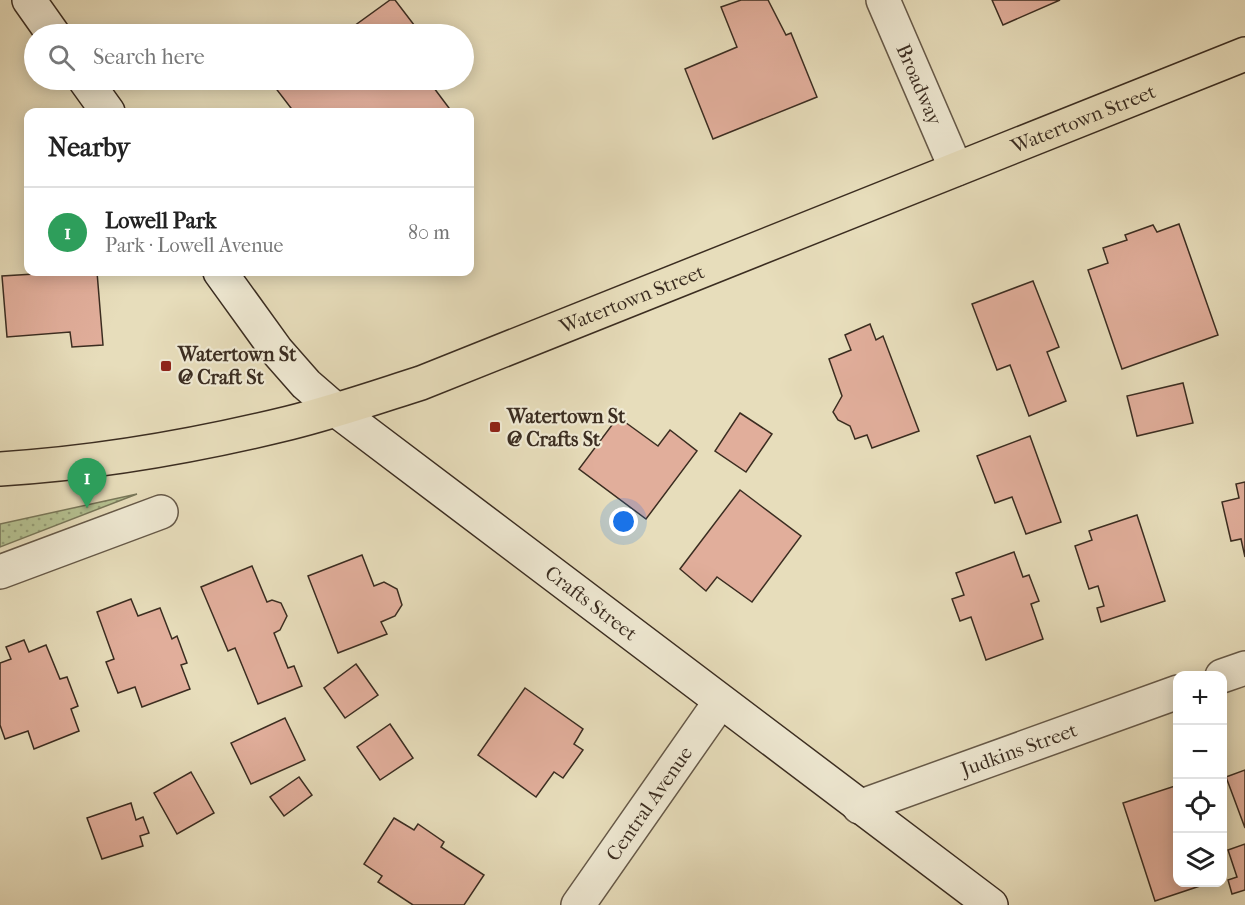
<!DOCTYPE html>
<html lang="en">
<head>
<meta charset="utf-8">
<style>
  :root { --surface:#fff; --page:#f6f6f6; --text:#222; --muted:#767676; --line:#e0e0e0; --accent:#db2777 }
  body { margin:0; font-family:"IM FELL French Canon",serif; background:var(--page); color:var(--text) }
  .controls { position:absolute; right:18px; bottom:18px; display:grid; overflow:hidden; border-radius:12px; box-shadow:0 3px 15px #0003 }
  .controls button { width:54px; height:54px; display:grid; place-items:center; padding:0; border:0; border-bottom:2px solid var(--line); background:var(--surface); color:var(--text); font:30px sans-serif }
  .you { position:absolute; left:624px; top:522px; width:21px; height:21px; margin:-15px; border:4px solid #fff; border-radius:50%; background:#1a73e8; box-shadow:0 0 0 9px #1a73e833 }
  .badge { display:grid; place-items:center; width:39px; height:39px; border-radius:50%; background:var(--accent); color:#fff; font-size:20px; font-weight:700 }
  .pin { position:absolute; translate:-50% -50px; filter:drop-shadow(0 2px 3px #0008) }
  .pin::after { content:''; position:absolute; top:32px; width:21px; height:18px; background:inherit; clip-path:polygon(0 0,100% 0,50% 100%) }
  .list { margin:0; padding:0; list-style:none }
  h2 { display:flex; justify-content:space-between; align-items:center; height:78px; margin:0; padding:0 24px; font-size:26px }
  h2 small { font-size:20px; font-weight:400; color:var(--muted) }
  .list li { display:grid; grid-template-columns:39px 1fr auto; gap:18px; align-items:center; box-sizing:border-box; height:90px; padding:0 24px; border-top:2px solid var(--line) }
  .list b { display:block; font-size:22px; white-space:nowrap }
  .list p { margin:0; font-size:20px; white-space:nowrap; color:var(--muted) }
  .list em { font-size:20px; font-style:normal; color:var(--muted) }
  .icon { flex:none; width:33px; height:33px; fill:none; stroke:currentColor; stroke-width:2; stroke-linecap:round; stroke-linejoin:round }
  .map { position:relative; flex:none; width:1245px; height:905px; overflow:hidden }
  .search { position:absolute; background:var(--surface); box-shadow:0 3px 15px #0003; left:24px; top:24px; width:450px; height:66px; display:flex; align-items:center; gap:15px; box-sizing:border-box; padding:0 21px; border-radius:33px; color:var(--muted); font-size:22px }
  .panel { position:absolute; background:var(--surface); box-shadow:0 3px 15px #0003; left:24px; top:108px; width:450px; height:168px; border-radius:12px }
  .map>svg:first-child { display:block }
</style>
</head>
<body>
<div class="map">
<svg width="1245" height="905" viewBox="0 0 1245 905">
  <defs>
    <pattern id="green-dots" width="8" height="8" patternUnits="userSpaceOnUse" patternTransform="scale(1.5)"><rect width="8" height="8" fill="#b5c191"/><path d="M2 2h.1M6 6h.1" fill="none" stroke="#949d76" stroke-width="1.8" stroke-linecap="round"/></pattern>
  </defs>
  <rect width="100%" height="100%" fill="#e7ddbb"/>
  <filter id="stains"><feTurbulence type="fractalNoise" baseFrequency=".00333" numOctaves="4"/><feColorMatrix values="0 0 0 0 .2 0 0 0 0 .09 0 0 0 0 .02 0 0 0 .5 -.17"/></filter>
  <radialGradient id="worn" r=".72"><stop offset=".6" stop-color="#630" stop-opacity="0"/><stop offset="1" stop-color="#630" stop-opacity=".3"/></radialGradient>
  <path fill="url(#green-dots)" stroke="#787759" stroke-width="1.5" d="M137,494L0,547V524Z"/>
  <g fill="#e1ae9b" stroke="#3b2d21" stroke-width="1.5">
    <path d="M390,0H395L421,34H343Z"/>
    <path d="M741,0H768L786,35L791,33L817,97L713,139L685,69L737,47L721,7Z"/>
    <path d="M992,0H1060L1003,25Z"/>
    <path d="M282,80H428L452,112H294L274,86Z"/>
    <path d="M1179,224L1218,335L1122,369L1088,270L1108,263L1103,248L1127,240L1125,235L1153,225L1157,232Z"/>
    <path d="M67,272H97L103,345L72,347L70,332L7,337L2,276Z"/>
    <path d="M1033,281L1059,347L1047,352L1066,401L1029,416L1010,365L997,370L972,304Z"/>
    <path d="M870,324L876,340L883,336L919,431L872,448L867,435L855,439L850,426L838,420L833,412L842,396L829,359L851,350L845,335Z"/>
    <path d="M1183,383L1193,423L1137,436L1127,396Z"/>
    <path d="M740,413L772,434L746,472L715,451Z"/>
    <path d="M618,417L658,446L670,430L697,451L646,519L579,469Z"/>
    <path d="M1030,436L1061,522L1026,534L1012,497L995,503L977,456Z"/>
    <path d="M1245,482V557L1241,539L1231,541L1222,502L1239,498L1236,484Z"/>
    <path d="M740,490L801,536L752,602L717,577L706,591L680,569Z"/>
    <path d="M1137,515L1165,601L1101,622L1097,608L1104,606L1098,586L1089,589L1075,546L1092,540L1089,531Z"/>
    <path d="M1014,552L1023,577L1029,575L1039,601L1031,604L1043,639L986,660L971,617L960,621L952,599L964,595L956,573Z"/>
    <path d="M362,555L374,586L384,582L397,589L402,605L395,616L381,622L387,634L338,653L308,576Z"/>
    <path d="M252,566L267,602L272,600L281,603L287,616L280,630L274,633L288,668L294,666L302,686L258,704L235,648L228,651L201,587Z"/>
    <path d="M131,599L138,616L160,608L172,639L177,636L187,663L181,665L190,689L142,707L135,687L118,693L106,662L114,659L97,612Z"/>
    <path d="M24,640L29,652L46,645L60,679L67,677L78,706L71,709L79,731L34,749L28,731L5,739L0,725V663L11,659L6,647Z"/>
    <path d="M356,664L378,695L345,718L324,688Z"/>
    <path d="M525,688L583,729L574,744L583,750L563,778L554,772L536,797L478,755Z"/>
    <path d="M285,718L305,760L251,784L231,743Z"/>
    <path d="M390,724L413,758L380,780L357,747Z"/>
    <path d="M1245,770V828L1226,777Z"/>
    <path d="M191,772L214,813L177,834L154,793Z"/>
    <path d="M299,777L312,795L284,816L270,797Z"/>
    <path d="M1178,785V882H1212L1155,901L1123,803Z"/>
    <path d="M131,803L136,820L143,817L149,833L140,836L143,846L102,859L87,818Z"/>
    <path d="M394,818L414,830L418,824L444,842L441,847L484,875L464,905H413L378,882L382,876L364,864Z"/>
    <path d="M1245,844V890L1232,894L1228,880L1237,877L1228,850Z"/>
  </g>
  <g fill="none" stroke-linecap="round" stroke-linejoin="round">
    <g stroke="#665948" stroke-width="36">
      <g id="street">
        <path id="s1" d="M883,0L956,169"/>
        <path d="M0,572L161,512"/>
        <path d="M1222,676L1245,668"/>
        <path id="s2" d="M859,807L1178,692"/>
        <path id="s3" d="M578,905L720,702"/>
      </g>
    </g>
    <g stroke="#3b2d21" stroke-width="36">
      <g id="secondary">
        <path d="M29,0L53,34"/>
        <path d="M85,80L108,112"/>
        <path id="s4" d="M220,272L277,351L306,384L336,410L991,905"/>
      </g>
    </g>
    <g stroke="#3b2d21" stroke-width="36">
      <g id="primary">
        <path id="s5" d="M0,469C97,463 195,446 289,423C334,412 377,397 421,383L1245,54"/>
      </g>
    </g>
    <use href="#street" stroke="#efe9d3" stroke-width="33"/>
    <use href="#secondary" stroke="#efe9d3" stroke-width="33"/>
    <use href="#primary" stroke="#e7ddbb" stroke-width="33"/>
  </g>
  <g fill="#8f2418" stroke="#efe9d3" stroke-width="2">
    <rect x="160" y="360" width="12" height="12" rx="3"/>
    <rect x="489" y="421" width="12" height="12" rx="3"/>
  </g>
  <g text-anchor="middle" stroke-width="4.5" stroke-linejoin="round" paint-order="stroke">
    <g font-size="20" fill="#3b2d21" stroke="#efe9d3">
      <text dy="7" stroke="none"><textPath href="#s1" startOffset="92">Broadway</textPath></text>
      <text dy="7" stroke="none"><textPath href="#s5" startOffset="1144">Watertown Street</textPath></text>
      <text dy="7" stroke="none"><textPath href="#s5" startOffset="658">Watertown Street</textPath></text>
      <text dy="7" stroke="none"><textPath href="#s4" startOffset="501">Crafts Street</textPath></text>
      <text dy="7" stroke="none"><textPath href="#s2" startOffset="170">Judkins Street</textPath></text>
      <text dy="7" stroke="none"><textPath href="#s3" startOffset="124">Central Avenue</textPath></text>
    </g>
    <g font-size="20" font-weight="bold" fill="#3b2d21" stroke="#efe9d3" text-anchor="start">
      <text x="178" y="361">Watertown St<tspan x="178" dy="23">@ Craft St</tspan></text>
      <text x="507" y="423">Watertown St<tspan x="507" dy="23">@ Crafts St</tspan></text>
    </g>
  </g>
  <rect width="100%" height="100%" filter="url(#stains)"/>
  <rect width="100%" height="100%" fill="url(#worn)"/>
</svg>
<div class="controls">
<button>+</button>
<button>−</button>
<button><svg class="icon" aria-label="locate" viewBox="0 0 24 24"><circle cx="12" cy="12" r="6"/><path d="M12 2v4M12 18v4M2 12h4M18 12h4"/></svg></button>
<button><svg class="icon" aria-label="layers" viewBox="0 0 24 24"><path d="M12 4l9 5-9 5-9-5zM3 14l9 5 9-5"/></svg></button>
</div>
<div class="you"></div>
<div class="pin badge" style="left:87px;top:508px;background:#2e9e5b">1</div>
<div class="search"><svg class="icon" aria-label="search" viewBox="0 0 24 24"><circle cx="10" cy="10" r="6"/><path d="M15 15l6 6"/></svg>Search here</div>
<section class="panel">
<h2>Nearby<small></small></h2>
<ul class="list">
<li><span class="badge" style="background:#2e9e5b">1</span><div><b>Lowell Park</b><p>Park · Lowell Avenue</p></div><em>80 m</em></li>
</ul>
</section>
</div>
</body>
</html>
